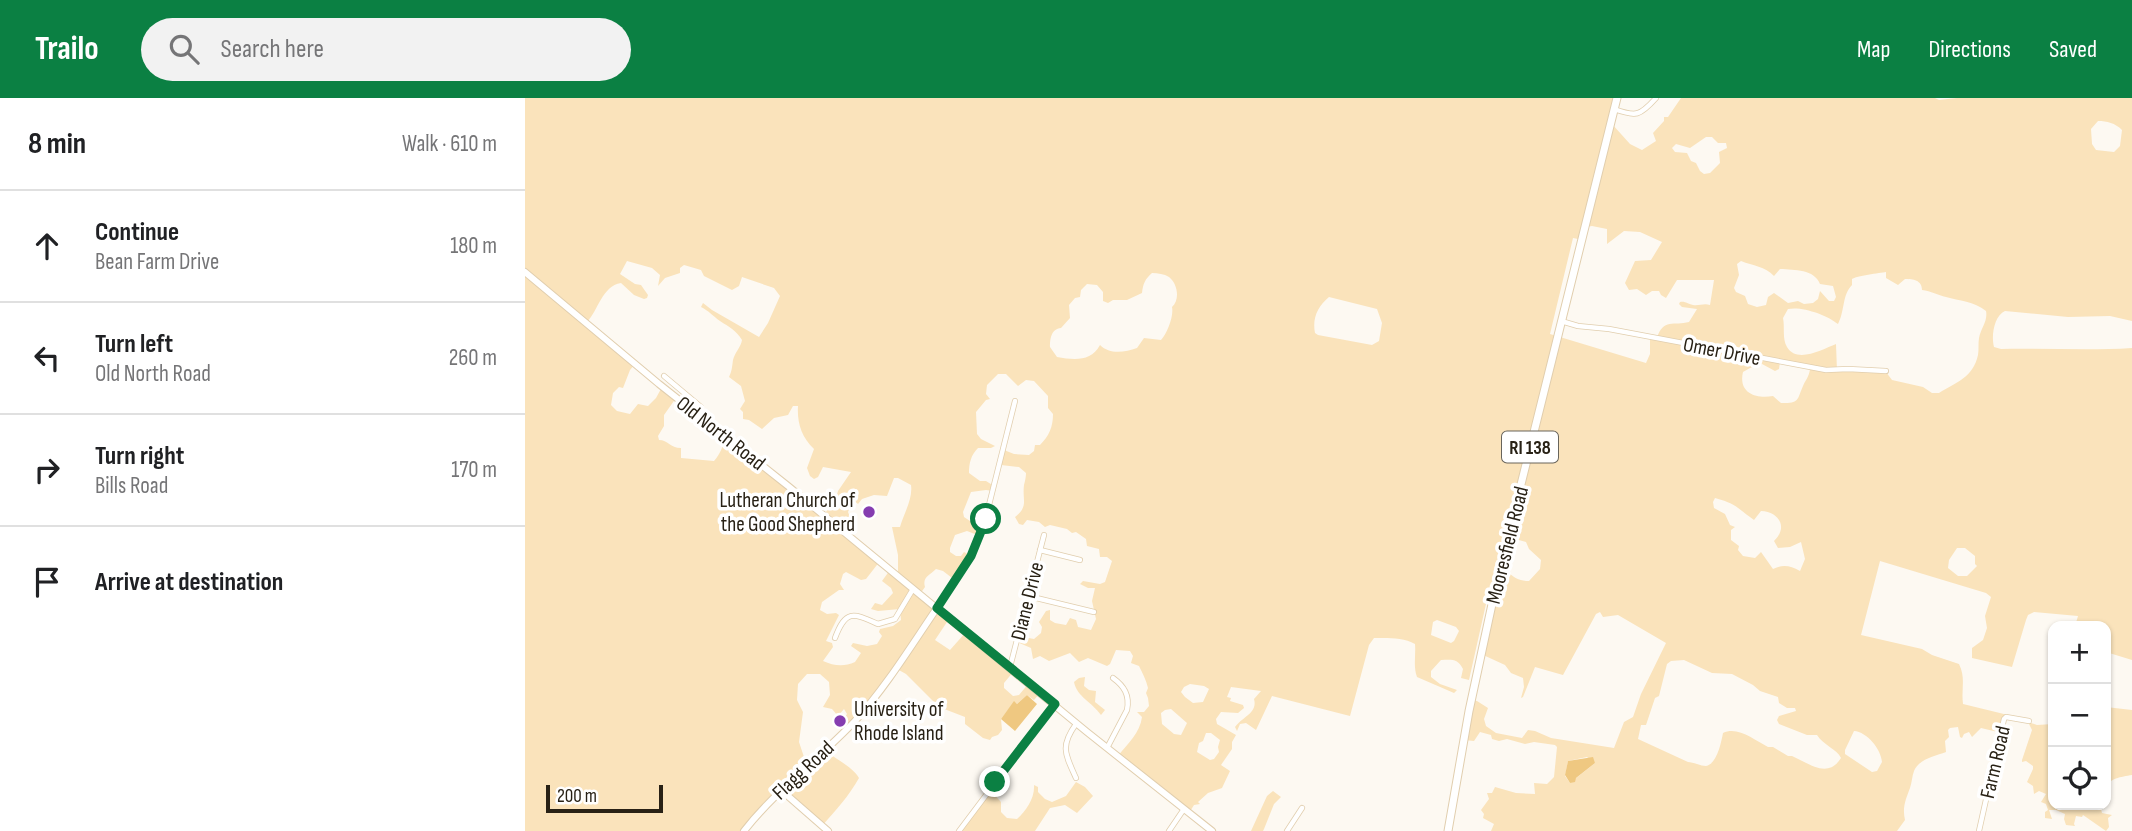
<!DOCTYPE html>
<html lang="en">
<head>
<meta charset="utf-8">
<style>
  :root { --surface:#fff; --page:#f2f2f2; --text:#202124; --muted:#757577; --line:#e0e0e0; --accent:#0b8043 }
  body { margin:0; font-family:"Sofia Sans Condensed",sans-serif; background:var(--page); color:var(--text) }
  .controls { position:absolute; right:21px; bottom:21px; display:grid; overflow:hidden; border-radius:14px; box-shadow:0 2px 5px #0004 }
  .controls button { width:63px; height:63px; display:grid; place-items:center; padding:0; border:0; border-bottom:2px solid var(--line); background:var(--surface); color:var(--text); font:35px sans-serif }
  .scale { position:absolute; left:21px; bottom:18px; width:117px; box-sizing:border-box; padding-left:7px; border:4px solid #282115; border-top:0; font-size:19px; line-height:24px; white-space:nowrap; color:#282115; -webkit-text-stroke:5px #fff; paint-order:stroke }
  .stop { position:absolute; width:21px; height:21px; margin:-16px; border:5px solid #0b8043; border-radius:50%; background:#fff }
  .stop.end { background:#0b8043; border-color:#fff; box-shadow:0 2px 7px #0008 }
  .list { margin:0; padding:0; list-style:none }
  h2 { display:flex; justify-content:space-between; align-items:center; height:91px; margin:0; padding:0 28px; font-size:30px }
  h2 small { font-size:23px; font-weight:400; color:var(--muted) }
  .list li { display:grid; grid-template-columns:46px 1fr auto; gap:21px; align-items:center; box-sizing:border-box; height:112px; padding:0 28px; border-top:2px solid var(--line) }
  .list b { display:block; font-size:26px; white-space:nowrap }
  .list p { margin:0; font-size:23px; white-space:nowrap; color:var(--muted) }
  .list em { font-size:23px; font-style:normal; color:var(--muted) }
  .icon { flex:none; width:38px; height:38px; fill:none; stroke:currentColor; stroke-width:2; stroke-linecap:round; stroke-linejoin:round }
  .map { position:relative; flex:none; width:1607px; height:733px; overflow:hidden }
  header { display:flex; align-items:center; gap:42px; box-sizing:border-box; height:98px; padding:0 35px; background:var(--accent); color:#fff }
  header strong { font-size:33px }
  nav { display:flex; gap:38px; margin-inline-start:auto; font-size:24px }
  .search { width:490px; height:63px; background:var(--page); display:flex; align-items:center; gap:18px; box-sizing:border-box; padding:0 24px; border-radius:38px; color:var(--muted); font-size:26px }
  main { display:flex }
  aside { flex:1; background:var(--surface) }
  .map>svg:first-child { display:block }
</style>
</head>
<body>
<header>
<strong>Trailo</strong>
<div class="search"><svg class="icon" aria-label="search" viewBox="0 0 24 24"><circle cx="10" cy="10" r="6"/><path d="M15 15l6 6"/></svg>Search here</div>
<nav><a>Map</a><a>Directions</a><a>Saved</a></nav>
</header>
<main>
<aside>
<h2>8 min<small>Walk · 610 m</small></h2>
<ul class="list">
<li><svg class="icon" aria-label="ahead" viewBox="0 0 24 24"><path d="M12 20V5M6 11l6-6 6 6"/></svg><div><b>Continue</b><p>Bean Farm Drive</p></div><em>180 m</em></li>
<li><svg class="icon" aria-label="left" viewBox="0 0 24 24"><path d="M17 20v-9H6M10 6l-5 5 5 5"/></svg><div><b>Turn left</b><p>Old North Road</p></div><em>260 m</em></li>
<li><svg class="icon" aria-label="right" viewBox="0 0 24 24"><path d="M7 20v-9h11M14 6l5 5-5 5"/></svg><div><b>Turn right</b><p>Bills Road</p></div><em>170 m</em></li>
<li><svg class="icon" aria-label="arrive" viewBox="0 0 24 24"><path d="M6 21V4h12l-3 4 3 4H6"/></svg><div><b>Arrive at destination</b></div></li>
</ul>
</aside>
<div class="map">
<svg width="1607" height="733" viewBox="0 0 1607 733">
  <rect width="100%" height="100%" fill="#fdf9f2"/>
  <g fill="#fae3bb" fill-rule="evenodd">
    <path d="M0,0H1095L1087,26L1105,46L1117,52L1131,43L1128,35L1139,23V19H1143L1156,0H1410L1414,2L1432,0H1607V223L1585,218L1543,219L1480,213C1469,218 1466,238 1469,249L1476,251C1520,250 1564,253 1607,250V562L1581,554V528H1550L1553,518L1509,514L1503,517L1501,522L1487,569L1447,560V550L1458,542L1462,530L1460,518L1466,499L1461,495L1355,463L1336,537L1397,551L1407,557L1434,566C1441,580 1436,591 1438,606L1483,617V620L1480,622L1477,635L1456,630L1447,639L1444,634L1439,636L1437,640L1435,639L1433,629L1425,630L1423,632L1424,639L1420,643L1421,654C1410,658 1394,661 1389,673C1387,678 1387,684 1385,690C1381,701 1377,709 1380,722L1372,733H966L969,726L958,720L959,716L956,712L964,701L962,695H967L970,689L991,695L1010,696L1009,685L1022,686L1029,679L1032,649L1030,647L1009,644L1000,646L982,641L974,643L967,641L966,637L955,634L949,643L939,642L946,602L952,603L963,610L959,621L961,628L971,635L997,640L1003,632L1010,633L1026,640L1089,650L1099,624L1108,619L1116,596L1141,545L1093,517L1078,519L1075,514L1071,516L1038,577L1010,569L998,599L996,600L999,589L998,580L986,575L980,567L956,556L967,498L963,497L944,582L936,580L938,571C932,560 927,562 916,562L906,573V579L915,586L932,592L929,595L892,579C888,568 891,557 890,546C878,539 862,540 849,540L844,547L825,618L747,598L731,632L721,625L715,626L712,633L710,629C717,619 733,615 729,601L736,593L706,589L702,599L706,600L705,603L718,607L719,610L713,615L696,614L691,621L692,626L711,637L707,644V651L696,667L705,673L697,690L683,695L673,704L675,706L669,707L664,715L593,658C603,645 615,635 617,619L612,614H619L624,608L623,600L621,595L623,590C621,582 618,576 614,568L606,565L608,558L605,553L591,552L585,566L582,568L563,560L554,564L545,555L524,563L515,558L508,561L506,550L492,544L493,538L509,541L516,535L517,529L514,524L521,513L525,512V522L530,525L541,527L545,520L551,522L553,529L566,532L571,521L567,503L570,490H563L555,486L558,483L575,486L580,484L587,463L582,459H575L574,451L562,448L561,441L551,434L547,435L542,431L525,427L520,429L514,424L502,422L498,427L494,426L490,419C504,408 497,403 499,387C500,383 501,379 501,375L494,369L476,367L479,352L489,356L504,357L509,353L510,347H515C524,338 528,329 528,316L523,310V298L509,283L501,282L493,288L481,276H473L462,287L461,296L465,301L461,302L451,314L452,336L456,341L470,348L466,350H453C446,357 444,365 444,375L455,383H461L469,388L468,393L461,392L446,394L438,414L439,419L445,423L450,422L454,416L462,419L455,438L442,433L430,437L425,450V454L431,458H436L439,454L447,458L431,483L418,473L411,471C405,477 397,479 400,489L395,496L424,521L410,542L425,552L441,534L489,573L479,585V590L488,598L494,597L504,585L515,595L509,602L502,597L492,606L489,604L476,621L477,632L473,637L467,639L465,642L458,640L440,626V619L414,609L381,576L372,571L324,630L317,623L322,616L319,611L313,618L307,611L298,609L305,597L304,584L295,576H282L273,586L272,602L278,614L274,644L279,659L285,667L302,653C311,662 327,668 334,680C324,698 311,712 297,728L257,693L221,733H0ZM1573,23C1582,23 1590,25 1597,32L1595,48L1589,54L1571,52L1567,46L1566,31ZM1181,39H1187L1193,45H1201L1202,50L1194,54L1195,65L1185,75L1179,76L1175,73L1171,65L1166,63L1162,55L1150,54L1147,50L1151,46L1165,50ZM1067,128L1082,131V146L1099,133L1115,134L1137,144L1126,162L1110,163L1100,185L1104,192L1112,191L1121,197L1127,193H1134L1136,197L1141,200L1152,182H1189L1185,207C1179,205 1174,208 1168,207C1162,206 1161,203 1155,204L1154,206L1157,209L1172,211L1164,224C1149,228 1138,220 1132,240L1125,239V256L1121,265L1025,236L1048,140L1058,142L1061,129ZM102,163L127,170L135,177L133,188L140,180L155,175V170L159,167L176,172L179,178L207,192L214,188L217,179L249,190L255,198L243,225L234,239L187,212L178,205L176,209C184,213 188,218 195,223C204,229 211,232 217,242C216,249 210,254 208,262C207,269 207,273 204,279L216,288L220,303L215,311L218,314V321L224,322L237,331L249,320L263,317L268,308H273C272,324 276,339 289,351L282,370L285,378L289,381L293,379L298,369L326,374L313,393L310,404L299,416L202,341C196,350 196,355 189,363L156,360V350C145,350 143,342 134,342L133,338L139,328V317L151,300L137,289L131,300L123,308L113,306L105,316L92,313L86,307L88,295L94,289L98,290L105,272L110,266L62,224C73,213 77,188 96,185L109,197L119,201L122,200L123,197L116,187L110,186L95,176ZM1216,163C1228,168 1240,168 1249,178L1255,171C1270,172 1289,171 1295,186L1308,188L1311,199L1309,203H1304L1295,193L1293,201L1288,205L1279,206L1273,203L1263,205L1249,195L1243,199L1241,207L1232,209L1223,206L1220,198L1211,194L1209,190L1214,177L1212,166ZM1361,174V180L1373,187L1380,181C1388,181 1397,182 1397,192C1406,193 1413,197 1421,199C1434,203 1449,203 1461,213C1463,223 1456,230 1454,240C1453,246 1454,251 1453,257C1448,280 1431,284 1414,295H1407L1398,289L1367,282L1361,274L1312,273L1311,246C1298,251 1272,266 1262,249C1257,241 1260,229 1258,220L1263,211C1277,208 1302,217 1313,226C1320,213 1317,197 1327,187V181C1331,178 1355,175 1361,174ZM627,175C633,175 639,176 644,179C653,186 655,202 647,209C649,218 642,236 636,242L619,240L612,250C600,254 585,257 575,247C566,264 549,262 532,259L525,249C525,241 526,231 536,230L545,220L544,207L550,200L555,199L556,192L562,186L572,187L578,194V203L583,205L588,202H602L617,195C618,186 620,181 627,175ZM804,199L852,211L857,225L854,243L847,247L793,237L790,235C787,220 793,208 804,199ZM1255,264L1285,271C1284,279 1281,281 1278,288C1272,301 1275,306 1256,305L1248,298C1231,301 1213,295 1218,274L1225,270L1237,266L1250,273L1254,271ZM369,380H373L386,387C388,401 379,415 375,429H367L373,457V477L365,472L357,483L366,490L368,495L357,507L350,505L346,511L353,513L375,511L376,522L368,528L355,531L354,534L357,538L352,546L342,548L328,545L326,548L336,555L330,564C319,569 309,568 298,563L308,549L307,545L301,543L314,517L311,515L302,516L295,512L297,504L314,492H319L315,486L318,476L321,474L336,482L341,481L355,463L326,438L328,427L323,414L328,402L333,406L337,401L349,397L362,398ZM1190,400C1212,406 1212,410 1229,422L1236,413C1255,414 1263,430 1249,443L1253,450L1265,449L1276,444L1280,461L1275,473C1265,468 1259,466 1248,471L1236,454L1230,460L1218,458L1213,452L1214,448L1206,442V432L1210,429L1205,427L1200,416L1189,410L1188,404ZM983,439L1001,444L1004,451L1016,462L1015,471L1004,483C995,483 989,480 983,474V471L975,467ZM1432,450H1440L1450,458V466L1452,468L1442,478H1433L1423,470L1424,462ZM912,522L931,529L934,533L929,543L926,545L906,537L908,524ZM1159,562L1187,575L1207,576L1228,587L1235,593L1253,599L1254,605L1262,610H1270L1271,613L1254,618L1252,622L1254,626L1282,637H1292C1298,647 1312,651 1316,660C1303,681 1285,666 1267,658H1263L1248,649H1243C1229,642 1213,628 1198,635C1196,645 1192,666 1181,668C1176,668 1168,664 1163,664L1113,641L1116,627H1121L1130,600L1134,598L1142,566L1146,563ZM665,586L679,588L684,591L678,604L668,605L660,599L656,594L659,589ZM646,611L662,625L656,637L649,636L637,626L636,615L640,612ZM1329,633C1342,634 1356,651 1357,664L1352,673L1347,674L1320,656V652ZM681,635H686L695,642L693,649L694,654L689,661L685,662L672,654L674,645L678,643ZM1062,659L1070,665L1045,685L1040,678L1043,663Z"/>
    <path d="M560,579L559,588L564,592L571,593L570,604L580,612L576,617C567,604 552,599 549,584L554,580Z"/>
    <path d="M1581,609L1607,612V677C1596,679 1584,680 1581,690Z"/>
    <path d="M1503,624L1512,627L1528,626V707H1575L1577,715L1587,717L1583,720L1584,729L1581,733L1558,717L1557,719L1551,718L1549,726L1550,728L1541,727L1539,721L1540,716L1531,712H1524L1527,721L1520,720V714L1523,712L1521,706L1516,704L1521,696L1514,693L1509,696L1508,688L1502,684L1508,671V668L1501,663L1497,664V662L1507,632Z"/>
    <path d="M551,684L560,689L568,698L552,715L540,707L525,710L510,733H436L466,693L476,704V714L482,720L492,721C501,713 510,700 509,687L513,689V694L520,701L527,704L541,698Z"/>
    <path d="M748,693L756,699L749,706L739,731L738,733H726L742,698Z"/>
  </g>
  <g fill="#efc881">
    <path d="M502,597L512,606L490,633L476,621L489,603L492,606Z"/>
    <path d="M1068,659L1070,665L1051,680L1050,684L1045,685L1040,677L1043,663Z"/>
  </g>
  <g fill="none" stroke-linecap="round" stroke-linejoin="round">
    <g stroke="#e1ceae" stroke-width="6">
      <g id="street">
        <path d="M1089,11C1111,19 1115,18 1131,0"/>
        <path d="M1036,223L1053,228L1084,231L1301,272L1323,271L1361,273"/>
        <path d="M139,278L176,309L175,318"/>
        <path d="M515,452L555,462"/>
        <path d="M503,498L569,514"/>
        <path d="M412,510L446,458L458,431L490,303"/>
        <path d="M310,540C321,511 328,515 353,526L370,521L388,491"/>
        <path d="M485,569L519,437"/>
        <path d="M582,650L602,612C605,597 599,588 588,580"/>
        <path d="M551,680C540,656 535,648 551,626"/>
        <path d="M434,733L529,607"/>
        <path d="M644,733L659,711"/>
        <path d="M762,733L777,710"/>
        <path d="M1454,733L1479,621L1481,619L1504,623"/>
      </g>
    </g>
    <g stroke="#e1ceae" stroke-width="8">
      <g id="secondary">
        <path d="M0,174L134,286L263,388L562,634L687,733"/>
        <path d="M256,692L303,733"/>
        <path d="M219,733C251,692 294,661 330,623C361,589 386,548 412,510"/>
      </g>
    </g>
    <g stroke="#e1ceae" stroke-width="9">
      <path id="primary" d="M923,733L944,613L972,483L1092,0"/>
    </g>
    <use href="#street" stroke="#fff" stroke-width="4.5"/>
    <use href="#secondary" stroke="#fff" stroke-width="6"/>
    <use href="#primary" stroke="#fff" stroke-width="7"/>
  </g>
  <g fill="none" stroke-linecap="round" stroke-linejoin="round">
    <path stroke="#0b8043" stroke-width="9" d="M461,421L446,458L412,510L530,606L470,684"/>
  </g>
  <g fill="#853db0" stroke="#fff" stroke-width="2.5">
    <circle cx="344" cy="414" r="7"/>
    <circle cx="315" cy="623" r="7"/>
  </g>
  <g text-anchor="middle" stroke-width="7" stroke-linejoin="round" paint-order="stroke">
    <rect fill="#fff" stroke="#68645b" stroke-width="2" x="977" y="333.5" width="56" height="31" rx="5"/>
    <g font-size="19" font-weight="bold" fill="#282115">
      <text x="1005" y="356">RI 138</text>
    </g>
    <g font-size="21" fill="#282115" stroke="#fff">
      <text transform="translate(1197 253) rotate(11)" y="7">Omer Drive</text>
      <text transform="translate(196 335) rotate(38)" y="7">Old North Road</text>
      <text transform="translate(982 447) rotate(-76)" y="7">Mooresfield Road</text>
      <text transform="translate(502 503) rotate(-76)" y="7">Diane Drive</text>
      <text transform="translate(1470 664) rotate(-77)" y="7">Farm Road</text>
      <text transform="translate(278 672) rotate(-43)" y="7">Flagg Road</text>
    </g>
    <g font-size="21" fill="#282115" stroke="#fff" text-anchor="end">
      <text x="330" y="409">Lutheran Church of<tspan x="330" dy="24">the Good Shepherd</tspan></text>
      <text x="329" y="618" text-anchor="start">University of<tspan x="329" dy="24">Rhode Island</tspan></text>
    </g>
  </g>
</svg>
<div class="controls">
<button>+</button>
<button>−</button>
<button><svg class="icon" aria-label="locate" viewBox="0 0 24 24"><circle cx="12" cy="12" r="6"/><path d="M12 2v4M12 18v4M2 12h4M18 12h4"/></svg></button>
</div>
<div class="scale">200 m</div>
<div class="stop" style="left:461px;top:421px"></div>
<div class="stop end" style="left:470px;top:684px"></div>
</div>
</main>
</body>
</html>
